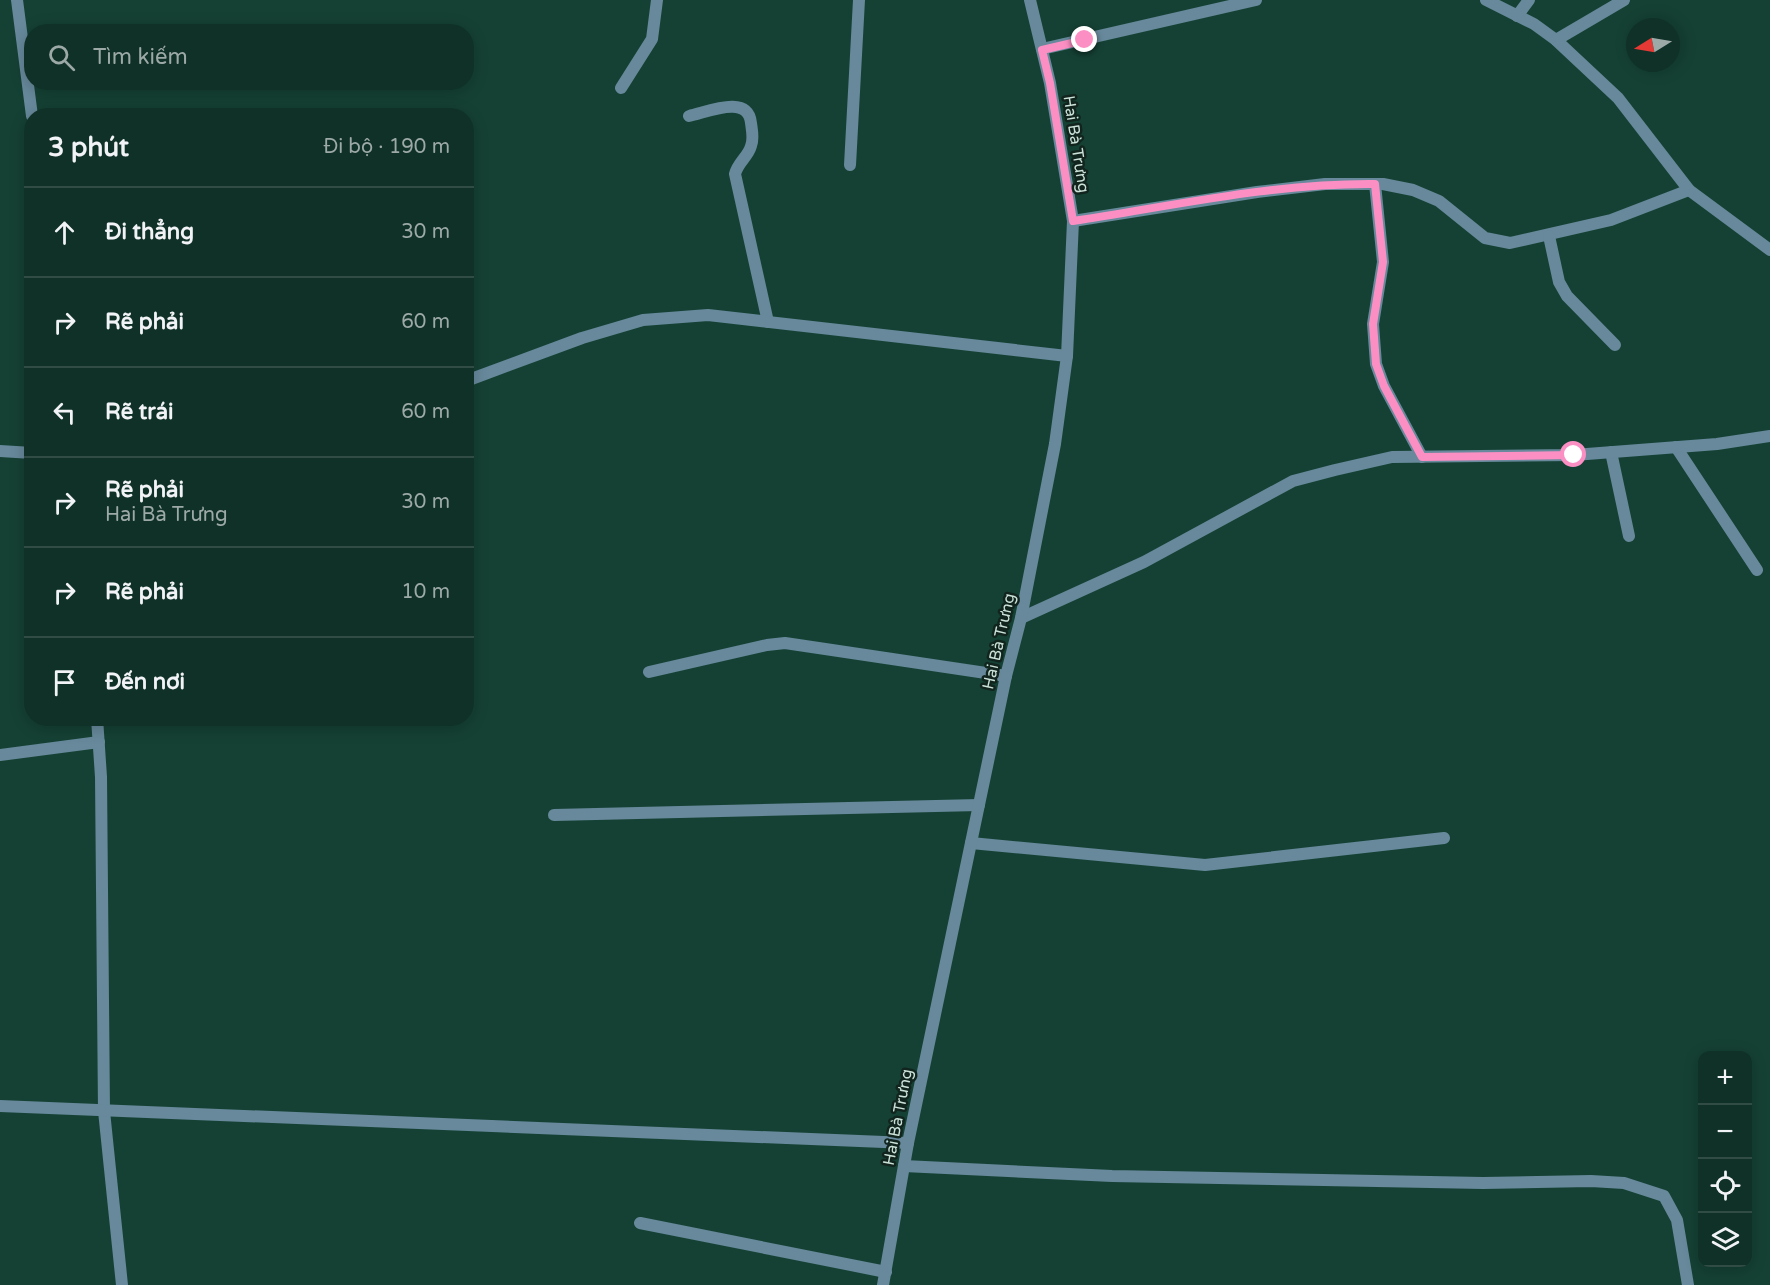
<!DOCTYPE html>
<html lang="vi">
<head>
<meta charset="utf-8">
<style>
  :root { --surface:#103127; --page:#1e3d33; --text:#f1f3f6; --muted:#9ca9a7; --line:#304c44 }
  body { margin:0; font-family:"Varela Round",sans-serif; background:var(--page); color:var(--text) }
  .controls { position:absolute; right:18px; bottom:18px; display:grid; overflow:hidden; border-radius:12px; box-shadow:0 3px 15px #0003 }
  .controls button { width:54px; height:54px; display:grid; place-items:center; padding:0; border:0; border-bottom:2px solid var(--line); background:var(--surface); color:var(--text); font:30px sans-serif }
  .compass { position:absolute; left:1626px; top:18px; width:54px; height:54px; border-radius:50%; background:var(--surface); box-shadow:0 3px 15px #0003; rotate:259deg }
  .stop { position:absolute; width:18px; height:18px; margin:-14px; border:4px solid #fb8fc3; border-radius:50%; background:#fff }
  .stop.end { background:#fb8fc3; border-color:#fff; box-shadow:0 2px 6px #0008 }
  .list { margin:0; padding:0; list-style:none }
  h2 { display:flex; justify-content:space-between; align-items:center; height:78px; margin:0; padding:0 24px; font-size:26px }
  h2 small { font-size:20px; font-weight:400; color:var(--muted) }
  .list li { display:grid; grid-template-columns:39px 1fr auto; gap:18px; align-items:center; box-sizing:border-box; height:90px; padding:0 24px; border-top:2px solid var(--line) }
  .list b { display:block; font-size:22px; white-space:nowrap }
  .list p { margin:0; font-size:20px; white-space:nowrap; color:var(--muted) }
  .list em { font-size:20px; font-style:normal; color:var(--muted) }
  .icon { flex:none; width:33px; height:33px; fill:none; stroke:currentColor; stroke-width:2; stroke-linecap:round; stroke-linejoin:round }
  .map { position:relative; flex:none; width:1770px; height:1285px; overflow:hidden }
  .search { position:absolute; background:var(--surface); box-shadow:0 3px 15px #0003; left:24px; top:24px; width:450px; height:66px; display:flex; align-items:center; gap:15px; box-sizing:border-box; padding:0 21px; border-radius:24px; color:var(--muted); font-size:22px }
  .panel { position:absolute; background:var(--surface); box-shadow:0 3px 15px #0003; left:24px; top:108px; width:450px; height:618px; border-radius:24px }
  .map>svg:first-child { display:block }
</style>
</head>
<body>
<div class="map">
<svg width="1770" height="1285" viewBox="0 0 1770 1285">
  <rect width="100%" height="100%" fill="#154134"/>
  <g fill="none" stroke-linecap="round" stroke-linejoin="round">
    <g stroke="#67899b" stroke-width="12">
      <path d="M17,0L32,116"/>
      <path d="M1486,0L1534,24L1556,40L1618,98L1689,190L1770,250"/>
      <path d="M1517,16L1529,0"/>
      <path d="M1556,40L1624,0"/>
      <path d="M1042,49L1256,0"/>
      <path d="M621,88L652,39L657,0"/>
      <path d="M689,116C708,112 748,94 751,123C752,131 754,139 751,146C748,157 738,162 735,174L768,322"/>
      <path d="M850,165L859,0"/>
      <path d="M1375,184L1383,262L1373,324L1376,364L1384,386L1422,457"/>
      <path d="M1073,221L1257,192L1325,184H1383L1413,190L1439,201L1485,238L1510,243L1611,220L1689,190"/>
      <path d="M1549,236L1559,282L1567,296L1615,345"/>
      <path d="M466,381L582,338L643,320L708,315L1067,356"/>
      <path d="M1676,447L1757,570"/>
      <path d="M0,451L32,453"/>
      <path d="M1611,452L1629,536"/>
      <path d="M1021,618L1144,562L1293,481L1335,470L1392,457L1574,455L1717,444L1770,436"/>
      <path d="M649,672L767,645L785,643L1006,676"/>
      <path d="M97,718L101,777L104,1111L122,1285"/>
      <path d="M0,755L99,742"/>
      <path d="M554,815L979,805"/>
      <path d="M971,843L1205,865L1444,838"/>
      <path d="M0,1106L908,1143"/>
      <path d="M904,1166L1112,1176L1483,1183L1591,1181L1624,1183L1664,1196L1677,1220L1688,1285"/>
      <path d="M640,1223L886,1272"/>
    </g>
    <path stroke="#67899b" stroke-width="12" d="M883,1285L908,1143L1006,676L1021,618L1055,444L1067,356L1073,221L1050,83L1030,0"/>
  </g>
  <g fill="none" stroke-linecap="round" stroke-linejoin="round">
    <path stroke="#fb8fc3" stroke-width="8" d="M1085,40L1042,50L1050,83L1073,221C1173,206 1273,183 1375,184L1383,262L1373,324L1376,364L1384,386L1422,457L1574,455"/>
  </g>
  <g text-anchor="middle" stroke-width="5" stroke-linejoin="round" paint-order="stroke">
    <g font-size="16" fill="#cbe2d9" stroke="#11241d">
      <text transform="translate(1077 144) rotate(81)" y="6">Hai Bà Trưng</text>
      <text transform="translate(998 641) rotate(-77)" y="6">Hai Bà Trưng</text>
      <text transform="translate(897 1117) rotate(-79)" y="6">Hai Bà Trưng</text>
    </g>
  </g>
</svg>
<div class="controls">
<button>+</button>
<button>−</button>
<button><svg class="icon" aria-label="locate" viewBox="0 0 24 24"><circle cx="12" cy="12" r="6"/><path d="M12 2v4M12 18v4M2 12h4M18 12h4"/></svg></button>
<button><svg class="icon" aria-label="layers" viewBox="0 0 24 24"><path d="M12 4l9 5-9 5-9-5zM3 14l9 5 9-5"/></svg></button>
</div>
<svg class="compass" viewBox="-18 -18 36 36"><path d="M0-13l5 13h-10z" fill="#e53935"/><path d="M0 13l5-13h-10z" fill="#9ca9a7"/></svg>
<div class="stop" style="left:1574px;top:455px"></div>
<div class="stop end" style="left:1085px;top:40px"></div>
<div class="search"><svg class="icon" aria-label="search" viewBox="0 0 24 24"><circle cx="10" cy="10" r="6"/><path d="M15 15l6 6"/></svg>Tìm kiếm</div>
<section class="panel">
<h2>3 phút<small>Đi bộ · 190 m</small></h2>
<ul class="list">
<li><svg class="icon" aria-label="ahead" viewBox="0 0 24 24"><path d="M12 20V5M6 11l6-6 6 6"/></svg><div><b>Đi thẳng</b></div><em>30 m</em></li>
<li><svg class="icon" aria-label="right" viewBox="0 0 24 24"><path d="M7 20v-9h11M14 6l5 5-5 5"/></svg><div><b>Rẽ phải</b></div><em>60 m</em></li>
<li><svg class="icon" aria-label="left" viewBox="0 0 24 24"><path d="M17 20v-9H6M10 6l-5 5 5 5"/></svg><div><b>Rẽ trái</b></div><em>60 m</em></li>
<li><svg class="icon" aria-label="right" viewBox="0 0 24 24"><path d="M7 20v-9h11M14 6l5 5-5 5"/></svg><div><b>Rẽ phải</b><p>Hai Bà Trưng</p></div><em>30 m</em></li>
<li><svg class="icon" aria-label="right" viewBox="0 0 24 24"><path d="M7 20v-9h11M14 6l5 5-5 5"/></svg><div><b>Rẽ phải</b></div><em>10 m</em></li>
<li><svg class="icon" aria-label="arrive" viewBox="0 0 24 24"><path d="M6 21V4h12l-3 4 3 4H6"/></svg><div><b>Đến nơi</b></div></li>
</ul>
</section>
</div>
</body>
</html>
